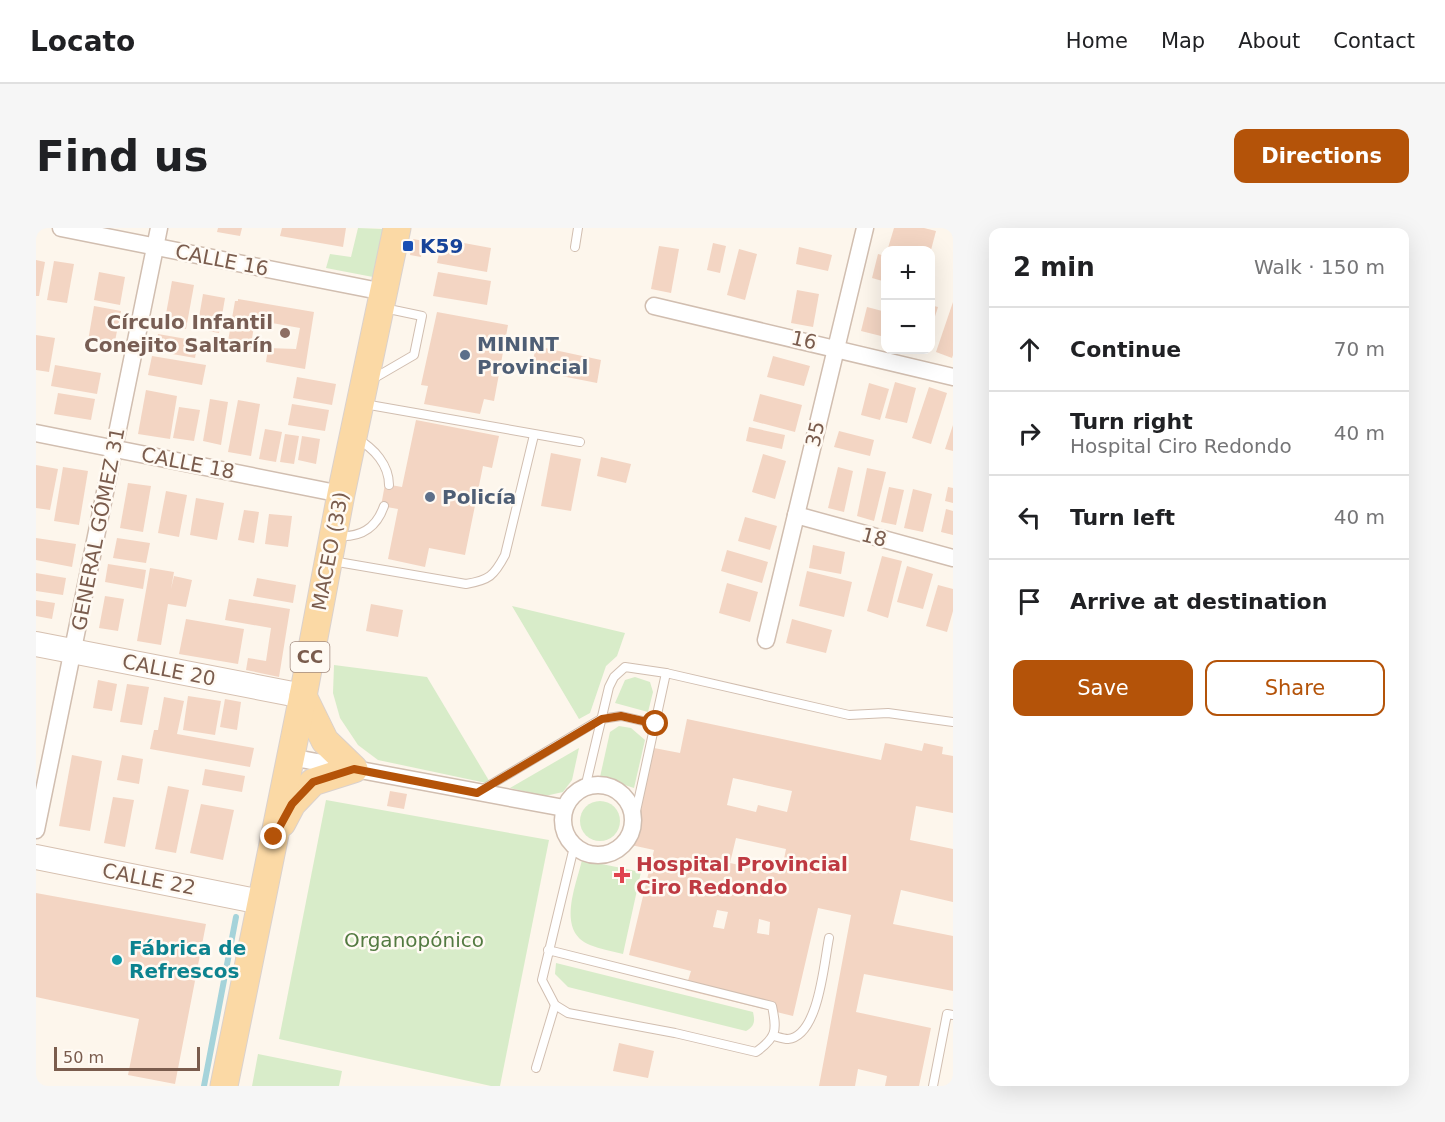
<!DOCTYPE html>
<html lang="en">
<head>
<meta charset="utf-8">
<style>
  :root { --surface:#fff; --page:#f6f6f6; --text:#202124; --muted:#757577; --line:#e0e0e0; --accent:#b45309 }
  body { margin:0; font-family:"DejaVu Sans",sans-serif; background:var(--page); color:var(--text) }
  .controls { position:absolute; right:18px; top:18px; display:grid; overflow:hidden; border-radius:12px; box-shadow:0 6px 24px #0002 }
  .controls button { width:54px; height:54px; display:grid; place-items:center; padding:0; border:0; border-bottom:2px solid var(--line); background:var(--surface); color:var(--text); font:30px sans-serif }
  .scale { position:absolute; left:18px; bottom:15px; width:146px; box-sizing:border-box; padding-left:6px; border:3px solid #7a5c4d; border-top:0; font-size:16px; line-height:21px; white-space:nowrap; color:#7a5c4d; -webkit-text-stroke:4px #fffaf3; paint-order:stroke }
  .stop { position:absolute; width:18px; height:18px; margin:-14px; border:4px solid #b45309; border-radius:50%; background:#fff }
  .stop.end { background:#b45309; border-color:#fff; box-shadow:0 2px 6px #0008 }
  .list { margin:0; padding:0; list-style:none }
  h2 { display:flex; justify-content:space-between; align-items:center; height:78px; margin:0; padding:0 24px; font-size:26px }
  h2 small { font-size:20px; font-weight:400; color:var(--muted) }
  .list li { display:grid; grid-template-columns:39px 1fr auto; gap:18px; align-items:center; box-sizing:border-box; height:84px; padding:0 24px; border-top:2px solid var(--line) }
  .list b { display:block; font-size:22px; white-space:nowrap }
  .list p { margin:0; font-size:20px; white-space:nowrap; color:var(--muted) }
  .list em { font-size:20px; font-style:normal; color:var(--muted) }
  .actions { display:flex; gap:12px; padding:18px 24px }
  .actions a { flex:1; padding:14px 0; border:2px solid var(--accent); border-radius:12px; text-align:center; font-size:21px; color:var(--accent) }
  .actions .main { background:var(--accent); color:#fff }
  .icon { flex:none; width:33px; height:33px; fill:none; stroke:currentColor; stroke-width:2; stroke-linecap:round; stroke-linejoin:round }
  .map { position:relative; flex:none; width:917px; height:858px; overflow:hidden; border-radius:12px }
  header { display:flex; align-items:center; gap:36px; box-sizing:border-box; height:84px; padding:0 30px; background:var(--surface); border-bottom:2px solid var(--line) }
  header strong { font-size:28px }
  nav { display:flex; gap:33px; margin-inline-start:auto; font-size:21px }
  .intro { display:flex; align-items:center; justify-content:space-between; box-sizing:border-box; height:144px; padding:0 36px }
  h1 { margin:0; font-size:42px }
  .button { padding:15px 27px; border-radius:12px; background:var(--accent); color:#fff; font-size:21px; font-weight:700 }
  main { display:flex; gap:36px; padding:0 36px }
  aside { flex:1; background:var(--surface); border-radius:12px; box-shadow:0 6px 24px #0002 }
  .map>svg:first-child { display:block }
</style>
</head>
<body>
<header>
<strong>Locato</strong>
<nav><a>Home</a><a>Map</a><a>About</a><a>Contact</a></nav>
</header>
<div class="intro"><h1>Find us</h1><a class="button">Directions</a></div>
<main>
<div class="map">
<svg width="917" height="858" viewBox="0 0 917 858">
  <rect width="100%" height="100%" fill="#fdf6ec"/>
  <g fill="#d8ecc9">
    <path d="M322,0L348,1L337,49L290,40L294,26L315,29Z"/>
    <path d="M476,378L589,405L581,428L570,438L554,485L543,491Z"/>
    <path d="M298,437L391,449L455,556L342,532L322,517L304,490L297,465Z"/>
    <path d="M599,449L614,454L617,464L612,484L579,475L589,452Z"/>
    <path d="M583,498L595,500L609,512L598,560L564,549L574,504Z"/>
    <path d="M543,520L536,552L527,564L509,568L474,560Z"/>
    <path d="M290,572L513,612L464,858H455L243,811Z"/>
    <circle cx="564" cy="593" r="20"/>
    <path d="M546,632L605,644L587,726C576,723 564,721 554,717C520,703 540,658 546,632Z"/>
    <path d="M520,735L717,784C719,793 719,798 710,803L532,759L519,746Z"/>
    <path d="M222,826L306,843L303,858H216Z"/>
  </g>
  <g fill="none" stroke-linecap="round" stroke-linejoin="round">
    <path stroke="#a5d3da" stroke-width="6" d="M168,858L200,689"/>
  </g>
  <g fill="#f3d5c3" fill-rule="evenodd">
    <path d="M182,0H206L204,8L181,4Z"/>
    <path d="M246,0H310L307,19L244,8Z"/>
    <path d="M858,0H888L900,3L895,22H860L852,20Z"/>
    <path d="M377,11L388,13L385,29L374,27Z"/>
    <path d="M406,11L455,20L451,44L401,35Z"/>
    <path d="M677,15L690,18L684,45L671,42Z"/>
    <path d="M623,18L643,21L635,65L615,61Z"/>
    <path d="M763,19L796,27L792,43L760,36Z"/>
    <path d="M703,21L721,26L709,72L691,67Z"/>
    <path d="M842,26L850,28V54L836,50Z"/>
    <path d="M0,32L9,34L3,68H0Z"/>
    <path d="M18,33L38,36L31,75L11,72Z"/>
    <path d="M63,44L89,49L84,77L58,72Z"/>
    <path d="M402,44L455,53L451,77L397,68Z"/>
    <path d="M136,53L158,57L150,101L128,97Z"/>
    <path d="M761,62L783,66L777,99L755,95Z"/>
    <path d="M167,66L189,70L183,105L161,101Z"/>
    <path d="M202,71L278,84L269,141L230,134L232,120L260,121L264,100L219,92L214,123L191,119L199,73H202Z"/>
    <path d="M917,74V127L916,130L900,124Z"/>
    <path d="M894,77L902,79L895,101H894Z"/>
    <path d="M58,78L85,83L78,118L52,113Z"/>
    <path d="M831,79L850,84L849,109L825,103Z"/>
    <path d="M401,84L472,97L458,173L448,171L444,186L388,176L392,158L385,157Z"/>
    <path d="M122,106L162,113L159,130L119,123Z"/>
    <path d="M0,107L19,110L13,144L0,142Z"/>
    <path d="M500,118L565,132L561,155L495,142Z"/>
    <path d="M116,128L170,137L166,157L112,147Z"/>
    <path d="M737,128L774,138L768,158L731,149Z"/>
    <path d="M19,137L65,145L61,166L15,158Z"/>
    <path d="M261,149L300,156L296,177L257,170Z"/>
    <path d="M859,154L880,160L871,195L849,190Z"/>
    <path d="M833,155L853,161L844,192L825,187Z"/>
    <path d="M893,159L911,165L895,216L876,210Z"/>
    <path d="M110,162L141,168L134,211L102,206Z"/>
    <path d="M22,165L59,171L55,192L18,186Z"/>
    <path d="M724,166L766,177L759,204L717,193Z"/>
    <path d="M174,171L192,174L185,217L167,213Z"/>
    <path d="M202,172L224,176L215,228L192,224Z"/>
    <path d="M256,176L293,182L289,203L252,197Z"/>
    <path d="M143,179L164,182L158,213L137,210Z"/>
    <path d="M380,192L463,208L456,240L447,238L429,327L393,320L389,339L352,331L362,281L345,278L349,256L366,259Z"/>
    <path d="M917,197V223L909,221Z"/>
    <path d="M713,199L749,207L746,221L710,213Z"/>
    <path d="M229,201L246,204L240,234L223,231Z"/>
    <path d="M803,203L838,212L834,228L798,219Z"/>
    <path d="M249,206L263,208L258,236L244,234Z"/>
    <path d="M266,208L284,211L280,236L262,232Z"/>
    <path d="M515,225L545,231L535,283L505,278Z"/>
    <path d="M727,226L750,233L739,271L716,264Z"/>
    <path d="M565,229L595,236L590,255L561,248Z"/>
    <path d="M0,237L22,241L14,282L0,280Z"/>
    <path d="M27,239L52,243L43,297L18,293Z"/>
    <path d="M802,239L817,243L808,284L792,280Z"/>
    <path d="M831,240L850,244L838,293L821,288Z"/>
    <path d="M92,255L115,258L107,304L84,300Z"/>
    <path d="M853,259L868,262L860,297L845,294Z"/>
    <path d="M912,259L917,260V275L909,273Z"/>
    <path d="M877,261L896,266L887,304L868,300Z"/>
    <path d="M130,263L151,267L143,309L122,305Z"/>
    <path d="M160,270L188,275L181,312L154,307Z"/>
    <path d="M910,281L917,283V307L905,304Z"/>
    <path d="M208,282L223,284L218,315L202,312Z"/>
    <path d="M233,286L256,288L252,319L229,316Z"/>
    <path d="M709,289L741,298L734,322L702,313Z"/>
    <path d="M0,310L40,316L36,339L0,332Z"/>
    <path d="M81,310L114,315L110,335L77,330Z"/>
    <path d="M777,317L809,324L805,346L773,340Z"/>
    <path d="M691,322L732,334L726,355L685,343Z"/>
    <path d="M846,328L866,333L852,390L831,383Z"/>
    <path d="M72,336L110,342L107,361L69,354Z"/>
    <path d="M871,338L897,346L887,381L861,374Z"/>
    <path d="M114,340L138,344L135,361L138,348L156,352L150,379L132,376L125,417L101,413Z"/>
    <path d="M771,343L816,354L808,389L763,378Z"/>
    <path d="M0,345L30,350L27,367L0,363Z"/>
    <path d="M221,350L260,357L257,375L217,368Z"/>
    <path d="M691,355L722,364L714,394L683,385Z"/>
    <path d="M902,357L917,361V383L911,404L890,398Z"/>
    <path d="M69,368L88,371L82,403L63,400Z"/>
    <path d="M193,371L254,381L243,449L210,442L212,430L230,433L235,400L189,392Z"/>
    <path d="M0,372L19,375L16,391L0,388Z"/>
    <path d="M335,376L367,382L362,409L330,403Z"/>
    <path d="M150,391L208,401L202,436L143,426Z"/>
    <path d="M756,391L796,402L790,425L750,415Z"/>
    <path d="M62,452L81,456L76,483L57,480Z"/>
    <path d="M91,456L113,459L106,497L84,494Z"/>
    <path d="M152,468L185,473L179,507L147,502Z"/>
    <path d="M128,469L148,473L141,506L218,520L214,539L114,521L118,502H122Z"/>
    <path d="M189,471L205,474L201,502L184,499Z"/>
    <path d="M651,491L845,532L849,515L886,523L888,515L907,519L906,526L917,528V585L880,578L874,612L917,621V674L865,662L857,696L917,708V763L828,746L820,784L895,800L883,858H849L851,848L822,841L819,858H783L815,687L782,680L757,788L649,762L655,743L593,727L618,622L595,617L618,520L644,525ZM697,550L756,563L751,584L722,577L720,584L691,577ZM700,610L750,621L745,646L694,635ZM681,682L692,684L688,701L677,699ZM723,691L734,694L733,707L721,705Z"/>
    <path d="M36,527L66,533L54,603L23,598Z"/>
    <path d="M86,527L107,531L103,556L81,552Z"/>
    <path d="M169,541L209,548L206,564L166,557Z"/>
    <path d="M132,558L153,562L140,625L119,621Z"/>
    <path d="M354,563L371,566L368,581L351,578Z"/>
    <path d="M77,569L98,572L89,619L68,615Z"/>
    <path d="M165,576L198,582L187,632L154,625Z"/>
    <path d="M0,665L170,696L139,856L92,847L103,791L0,769Z"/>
    <path d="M583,815L618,823L612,850L577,843Z"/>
  </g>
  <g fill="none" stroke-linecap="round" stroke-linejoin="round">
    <g stroke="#d1beb0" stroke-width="10">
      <g id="lane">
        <path d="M539,19L542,0"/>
        <path d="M335,152L378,127L386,88L348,80"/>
        <path d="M328,176L544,214"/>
        <path d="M321,211C338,220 353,237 353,257"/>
        <path d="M300,308C324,310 340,301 348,278"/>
        <path d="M296,333L430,356C453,352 458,348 469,327L498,207"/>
        <path d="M549,560L573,459L578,449L589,439L630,445L813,487L852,485L917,494"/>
        <path d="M444,563L565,491L585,488L620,496"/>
        <path d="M597,597L630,445"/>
        <path d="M512,722L736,778C741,802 741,809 720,824L639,805L532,785L519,777L506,752L538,619"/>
        <path d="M738,808C742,809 748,811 752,811C783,808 788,734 793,710"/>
        <path d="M500,840L519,777"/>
        <path d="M897,858L911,786L917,787"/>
      </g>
    </g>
    <g stroke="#d1beb0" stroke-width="19">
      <g id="street">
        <path d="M25,0L348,64"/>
        <path d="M618,78L917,149"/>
        <path d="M0,205L305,266"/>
        <path d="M760,287L917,330"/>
        <path d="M730,412L829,0"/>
        <path d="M254,529L528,580"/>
        <circle cx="562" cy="592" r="35"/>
        <path d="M0,602L123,0"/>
      </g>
    </g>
    <g stroke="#d6c0b0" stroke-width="26">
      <g id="secondary">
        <path d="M0,416L267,468"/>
        <path d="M0,629L225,674"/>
      </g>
    </g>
    <g stroke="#dad1cd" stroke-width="29">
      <g id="primary">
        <path d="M246,595L256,576L277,554L318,541L289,513L267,468"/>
        <path d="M188,858L267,468L305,266L361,0"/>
      </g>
    </g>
    <use href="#lane" stroke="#fff" stroke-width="8"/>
    <use href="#street" stroke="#fff" stroke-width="16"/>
    <use href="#secondary" stroke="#fff" stroke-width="24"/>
    <use href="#primary" stroke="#fbd9a5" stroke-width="27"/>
  </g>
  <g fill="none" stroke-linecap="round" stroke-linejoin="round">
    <path stroke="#b45309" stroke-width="8" d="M238,609L256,576L277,554L318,541L441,565L566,491L585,488L620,496"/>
  </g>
  <rect fill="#1a4fb4" stroke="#fffaf3" stroke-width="2" x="366" y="12" width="12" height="12" rx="3"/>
  <circle fill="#8d6e63" stroke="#fffaf3" stroke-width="2" cx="249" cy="105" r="6"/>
  <g fill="#5c6f8a" stroke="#fffaf3" stroke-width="2">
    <circle cx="429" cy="127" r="6"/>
    <circle cx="394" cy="269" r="6"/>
  </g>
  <path fill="#e0444e" stroke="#fffaf3" stroke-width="2" d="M583 638h6v6h6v6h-6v6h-6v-6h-6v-6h6z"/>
  <circle fill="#0f9aa8" stroke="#fffaf3" stroke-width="2" cx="81" cy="732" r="6"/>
  <g text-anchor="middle" stroke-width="5" stroke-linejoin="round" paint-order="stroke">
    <rect fill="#fffaf3" stroke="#a28b7f" stroke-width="1.5" x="254.5" y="414" width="39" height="30" rx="4.5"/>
    <g font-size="18" font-weight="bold" fill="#7a5c4d">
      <text x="274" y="435">CC</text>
    </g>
    <g font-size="20" font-weight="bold" fill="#164399" stroke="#fffaf3" text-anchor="start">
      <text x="384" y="25">K59</text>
    </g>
    <g font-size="20" fill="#7a5c4d" stroke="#fffaf3">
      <text transform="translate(186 32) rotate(11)" y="7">CALLE 16</text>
      <text transform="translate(768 112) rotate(13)" y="7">16</text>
      <text transform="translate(779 206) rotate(-77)" y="7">35</text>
      <text transform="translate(152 235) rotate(11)" y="7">CALLE 18</text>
      <text transform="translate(62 301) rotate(-79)" y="7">GENERAL GÓMEZ 31</text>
      <text transform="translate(838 309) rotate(15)" y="7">18</text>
      <text transform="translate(294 323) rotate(-79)" y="7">MACEO (33)</text>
      <text transform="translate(133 442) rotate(11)" y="7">CALLE 20</text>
      <text transform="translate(113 651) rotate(11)" y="7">CALLE 22</text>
    </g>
    <g font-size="20" font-weight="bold" fill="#785e54" stroke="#fffaf3" text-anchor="end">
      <text x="237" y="101">Círculo Infantil<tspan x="237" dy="23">Conejito Saltarín</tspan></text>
    </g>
    <g font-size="20" font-weight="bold" fill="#4e5e75" stroke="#fffaf3" text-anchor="start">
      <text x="441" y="123">MININT<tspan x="441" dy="23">Provincial</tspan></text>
      <text x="406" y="276">Policía</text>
    </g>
    <g font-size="20" font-weight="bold" fill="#be3a42" stroke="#fffaf3" text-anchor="start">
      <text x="600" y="643">Hospital Provincial<tspan x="600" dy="23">Ciro Redondo</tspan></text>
    </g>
    <g font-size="20" fill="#537a41" stroke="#fffaf3">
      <text x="378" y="719">Organopónico</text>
    </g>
    <g font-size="20" font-weight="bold" fill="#0d838f" stroke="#fffaf3" text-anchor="start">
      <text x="93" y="727">Fábrica de<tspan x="93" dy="23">Refrescos</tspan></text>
    </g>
  </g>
</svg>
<div class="controls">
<button>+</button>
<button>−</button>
</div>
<div class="scale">50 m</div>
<div class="stop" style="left:620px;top:496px"></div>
<div class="stop end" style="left:238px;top:609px"></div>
</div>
<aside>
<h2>2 min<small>Walk · 150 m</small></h2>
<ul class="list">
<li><svg class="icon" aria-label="ahead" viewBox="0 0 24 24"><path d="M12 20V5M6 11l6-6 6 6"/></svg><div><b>Continue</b></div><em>70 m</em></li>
<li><svg class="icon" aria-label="right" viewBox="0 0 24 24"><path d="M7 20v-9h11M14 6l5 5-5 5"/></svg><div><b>Turn right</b><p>Hospital Ciro Redondo</p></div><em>40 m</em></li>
<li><svg class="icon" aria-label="left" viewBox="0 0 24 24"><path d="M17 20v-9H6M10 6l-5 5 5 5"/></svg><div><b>Turn left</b></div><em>40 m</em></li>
<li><svg class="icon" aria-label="arrive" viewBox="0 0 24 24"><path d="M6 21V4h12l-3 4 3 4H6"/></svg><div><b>Arrive at destination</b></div></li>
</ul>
<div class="actions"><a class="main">Save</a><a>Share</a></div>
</aside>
</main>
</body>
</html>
